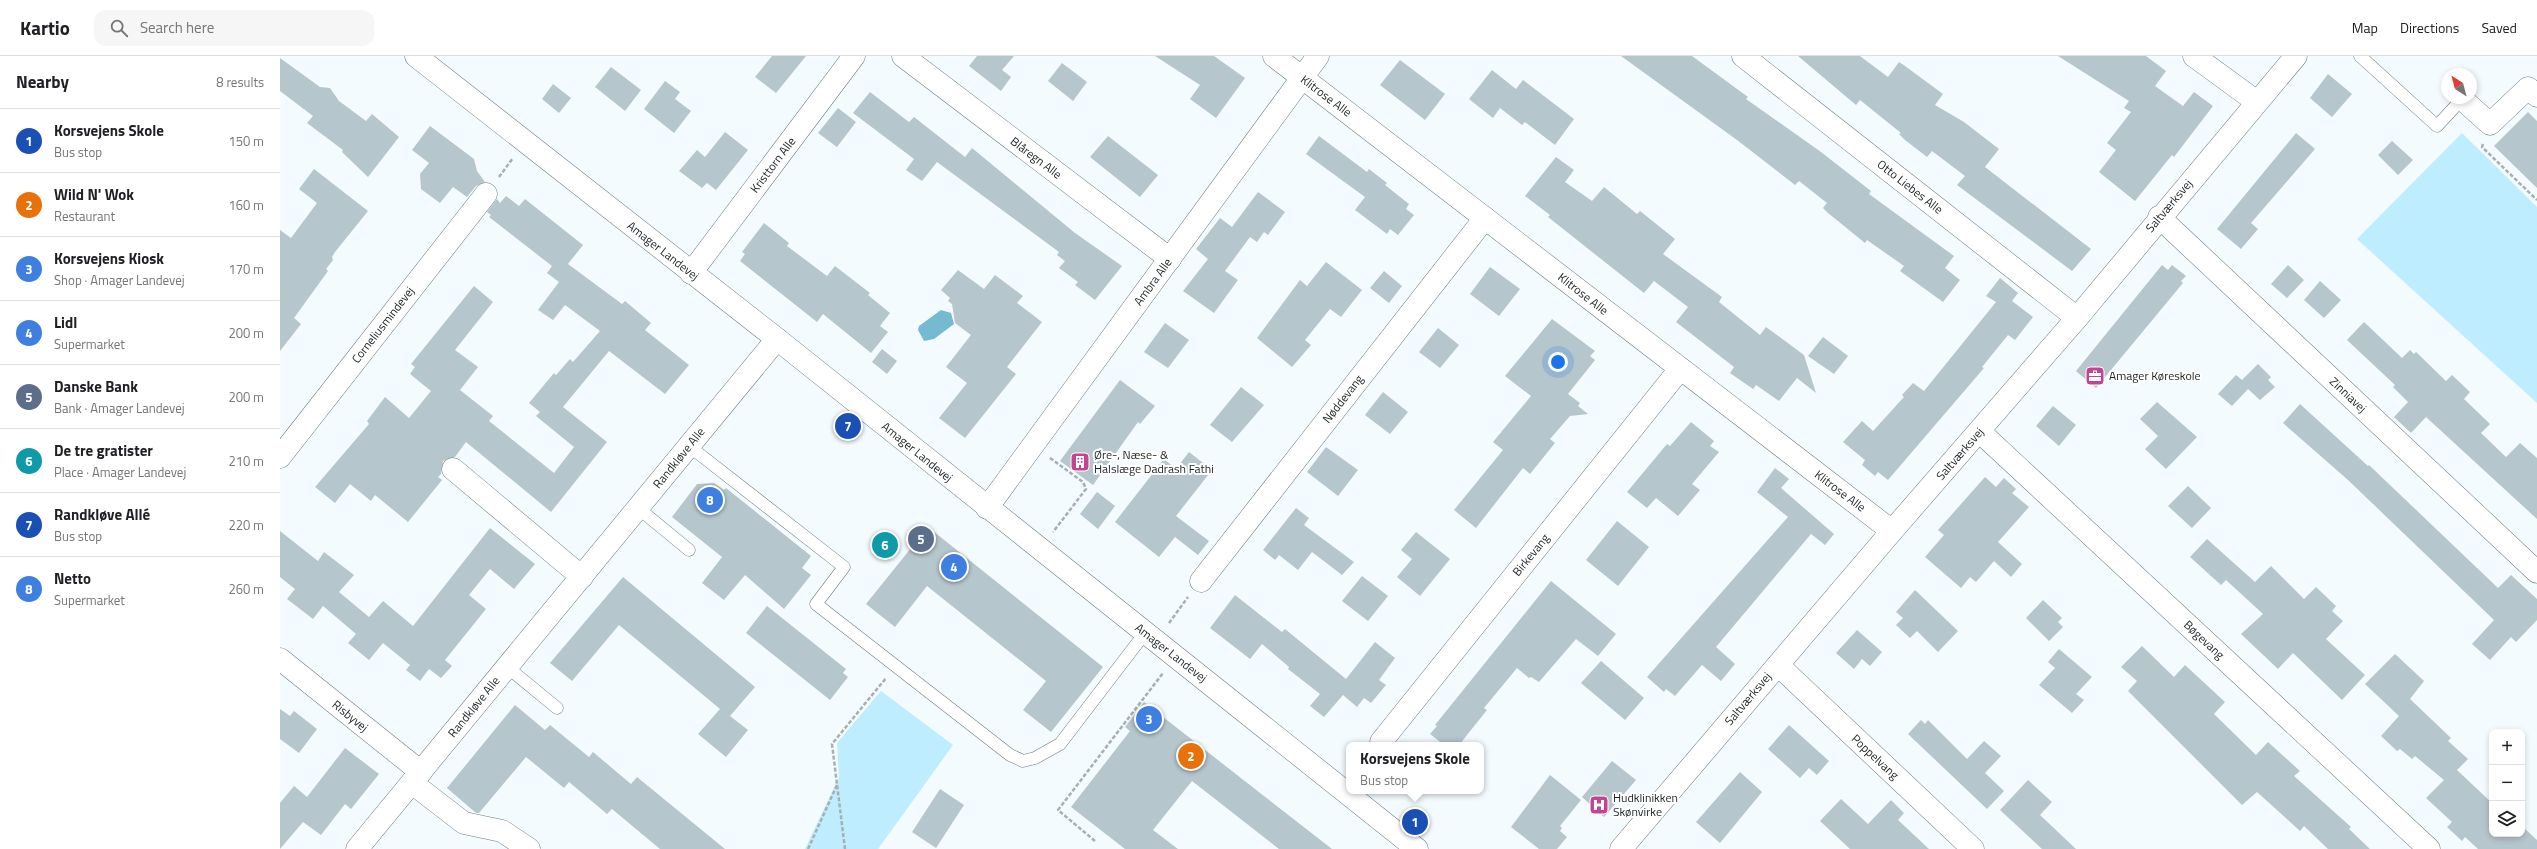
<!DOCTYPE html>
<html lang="en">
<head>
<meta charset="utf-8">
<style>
  :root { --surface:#fff; --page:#f6f6f6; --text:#202124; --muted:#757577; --line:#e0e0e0; --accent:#0b8043 }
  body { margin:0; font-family:"Titillium Web",sans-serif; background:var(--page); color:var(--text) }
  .controls { position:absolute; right:12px; bottom:12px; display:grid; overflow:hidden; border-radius:8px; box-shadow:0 2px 6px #0003 }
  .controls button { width:36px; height:36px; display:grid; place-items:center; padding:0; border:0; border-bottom:1px solid var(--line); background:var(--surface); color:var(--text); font:20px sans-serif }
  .compass { position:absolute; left:2161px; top:12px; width:36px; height:36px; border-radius:50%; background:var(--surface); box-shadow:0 2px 6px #0003; rotate:324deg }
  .you { position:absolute; left:1278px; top:306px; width:14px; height:14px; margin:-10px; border:3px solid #fff; border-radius:50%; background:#1a73e8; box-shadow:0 0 0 6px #1a73e833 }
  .badge { display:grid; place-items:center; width:26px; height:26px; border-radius:50%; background:var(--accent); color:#fff; font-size:13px; font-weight:700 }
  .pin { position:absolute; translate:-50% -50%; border:2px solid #fff; box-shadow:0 1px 4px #0006 }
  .popup { position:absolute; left:1066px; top:686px; width:138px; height:52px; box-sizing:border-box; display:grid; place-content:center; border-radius:8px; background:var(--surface); filter:drop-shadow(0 1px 3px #0005); font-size:13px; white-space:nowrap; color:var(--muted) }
  .popup b { font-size:15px; color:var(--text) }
  .popup::after { content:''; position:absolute; left:50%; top:100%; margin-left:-8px; border:8px solid transparent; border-top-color:var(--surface) }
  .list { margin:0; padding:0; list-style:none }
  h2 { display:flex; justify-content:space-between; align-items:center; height:52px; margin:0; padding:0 16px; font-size:17px }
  h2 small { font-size:13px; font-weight:400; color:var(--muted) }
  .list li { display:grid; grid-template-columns:26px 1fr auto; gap:12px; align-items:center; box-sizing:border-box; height:64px; padding:0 16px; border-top:1px solid var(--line) }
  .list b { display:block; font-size:15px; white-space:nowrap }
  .list p { margin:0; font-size:13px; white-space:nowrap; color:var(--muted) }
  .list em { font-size:13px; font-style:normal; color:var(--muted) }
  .icon { flex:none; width:22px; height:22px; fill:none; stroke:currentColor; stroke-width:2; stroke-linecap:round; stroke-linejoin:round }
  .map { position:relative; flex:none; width:2257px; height:793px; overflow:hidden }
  header { display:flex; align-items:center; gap:24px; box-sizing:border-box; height:56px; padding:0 20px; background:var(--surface); border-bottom:1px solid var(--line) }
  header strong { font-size:19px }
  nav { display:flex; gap:22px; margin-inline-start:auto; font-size:14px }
  .search { width:280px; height:36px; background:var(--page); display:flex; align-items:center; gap:10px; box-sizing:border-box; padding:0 14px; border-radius:12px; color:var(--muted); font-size:15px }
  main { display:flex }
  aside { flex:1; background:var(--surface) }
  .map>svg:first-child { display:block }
</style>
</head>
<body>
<header>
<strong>Kartio</strong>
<div class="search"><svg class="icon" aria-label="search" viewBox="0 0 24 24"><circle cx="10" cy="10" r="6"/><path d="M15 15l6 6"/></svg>Search here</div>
<nav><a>Map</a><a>Directions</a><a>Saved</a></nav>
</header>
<main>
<aside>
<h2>Nearby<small>8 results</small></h2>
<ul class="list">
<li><span class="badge" style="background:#1a4fb4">1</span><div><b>Korsvejens Skole</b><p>Bus stop</p></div><em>150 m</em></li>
<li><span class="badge" style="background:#e8710a">2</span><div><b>Wild N' Wok</b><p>Restaurant</p></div><em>160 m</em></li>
<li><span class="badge" style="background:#3f7fe0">3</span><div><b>Korsvejens Kiosk</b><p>Shop · Amager Landevej</p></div><em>170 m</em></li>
<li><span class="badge" style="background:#3f7fe0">4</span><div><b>Lidl</b><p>Supermarket</p></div><em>200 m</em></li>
<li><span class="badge" style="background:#5c6f8a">5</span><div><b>Danske Bank</b><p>Bank · Amager Landevej</p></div><em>200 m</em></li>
<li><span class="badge" style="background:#0f9aa8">6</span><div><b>De tre gratister</b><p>Place · Amager Landevej</p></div><em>210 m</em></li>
<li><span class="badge" style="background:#1a4fb4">7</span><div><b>Randkløve Allé</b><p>Bus stop</p></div><em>220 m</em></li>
<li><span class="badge" style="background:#3f7fe0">8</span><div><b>Netto</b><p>Supermarket</p></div><em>260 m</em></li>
</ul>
</aside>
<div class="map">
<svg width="2257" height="793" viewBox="0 0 2257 793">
  <rect width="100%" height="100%" fill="#f4fbfe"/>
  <g fill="#bdedfe">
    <path d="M2182,77L2257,151V347L2077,183Z"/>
    <path d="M601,635L673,689L598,793H525L559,721L557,687Z"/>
  </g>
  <path fill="#74bad1" d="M661,254L671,257L674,268L654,283L644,285L638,274L639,270Z"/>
  <g fill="#b5c6cc">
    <path d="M492,0H526L496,37L475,21Z"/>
    <path d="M697,0H734L722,14L731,21L721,35L689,10Z"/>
    <path d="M875,0H934L965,22L936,62L910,43L920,29Z"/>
    <path d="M1341,0H1412L1468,41L1466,43L1541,96L1591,135L1589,138L1674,200L1665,212L1680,224L1663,246L1620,215L1624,210L1587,184L1585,187L1548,157L1543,152L1547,147L1519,125L1515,129L1457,84Z"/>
    <path d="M1518,0H1580L1608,21L1619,6L1625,10L1663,38L1655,49L1684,66L1719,93L1705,111L1811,193L1792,215L1677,129L1685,120L1652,95L1647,101L1625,84L1619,78L1621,77L1580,44L1576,49Z"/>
    <path d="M1778,0H1866L1886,15L1875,30L1903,50L1914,36L1933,50L1894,101L1892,99L1855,145L1819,116L1836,94L1827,87L1851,56L1844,52L1849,45Z"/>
    <path d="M0,2L40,31L50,32L59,45L86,65L92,58L119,81L88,121L62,96L63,94L27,67L33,60L0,35Z"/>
    <path d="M1120,4L1165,38L1145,64L1100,29Z"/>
    <path d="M782,7L807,26L793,45L768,25Z"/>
    <path d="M331,11L361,34L345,55L315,31Z"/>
    <path d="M1212,14L1236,33L1243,24L1294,63L1275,89L1245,66L1242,69L1220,52L1213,62L1189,43Z"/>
    <path d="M2048,18L2072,38L2052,61L2030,42Z"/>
    <path d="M385,25L400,36L395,43L411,55L394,77L364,53Z"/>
    <path d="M273,28L291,42L279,57L262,43Z"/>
    <path d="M590,36L629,66L634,61L685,101L692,92L795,177L842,210L815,244L795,229L798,226L779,212L785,205L777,199L779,196L657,106L642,125L626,114L634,103L573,57Z"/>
    <path d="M558,52L576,66L557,91L538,77Z"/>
    <path d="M2248,56L2257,65V132L2214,90Z"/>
    <path d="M150,70L194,103L197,115L205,126L196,130L187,141L173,131L160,147L141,133L140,118L149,107L132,94Z"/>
    <path d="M445,76L468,94L436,134L427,127L422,132L399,115L417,94L425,101Z"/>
    <path d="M2016,77L2035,93L1971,167L1978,173L1961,193L1937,173Z"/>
    <path d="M828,80L878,119L860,141L810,101Z"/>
    <path d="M1039,80L1087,116L1089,113L1107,127L1105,129L1129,148L1126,153L1134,159L1118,179L1110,173L1107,178L1075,154L1085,141L1026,98Z"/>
    <path d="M2112,85L2133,104L2118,119L2098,99Z"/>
    <path d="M1276,101L1294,114L1285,126L1312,145L1324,131L1357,158L1360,155L1395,183L1383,198L1442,241L1439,246L1480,279L1486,271L1524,299L1536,337L1517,322L1499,345L1476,329L1473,333L1450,317L1454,311L1396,266L1408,251L1374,225L1364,237L1268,161L1270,159L1245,140Z"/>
    <path d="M34,113L88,155L55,196L52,201L53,204L46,213L48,215L14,262L21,268L0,295V174L11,182L37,147L19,133Z"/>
    <path d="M978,136L1005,156L988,179L984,176L977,186L970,181L945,215L958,224L934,257L903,235L928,203L916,193L940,162L952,171Z"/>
    <path d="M226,140L239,150L245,143L303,189L288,208L342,248L345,245L371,267L365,274L409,309L385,338L329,295L283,351L327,386L271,456L186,386L175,401L163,405L161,418L158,421L162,424L128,466L95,439L91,445L70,428L55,447L35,431L89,368L87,365L105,341L129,362L151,335L130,318L135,311L131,308L194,230L213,246L175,294L198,311L180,334L213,360L209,365L274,417L294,391L256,360L260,356L249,347L274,317L276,319L290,303L293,306L320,275L285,249L273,264L258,254L279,226L267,217L272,210L209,161L211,159L207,156L217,143L220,147Z"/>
    <path d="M484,167L509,187L507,190L547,220L555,210L590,237L588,239L610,257L600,270L608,276L591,297L543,258L537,266L460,205L465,198L462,196Z"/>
    <path d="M1046,206L1082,234L1061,261L1050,253L1025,284L1031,289L1012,311L977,282L1020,224L1027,230Z"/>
    <path d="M1882,209L1888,214L1892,209L1906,220L1901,225L1903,227L1816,332L1796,315Z"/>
    <path d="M2008,209L2024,224L2007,242L1991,228Z"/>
    <path d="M1210,211L1240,233L1219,260L1190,238Z"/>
    <path d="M678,214L704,233L715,219L743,240L737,247L762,266L727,311L736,318L685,382L659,362L687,327L666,311L691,279L675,267L672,248L668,245L670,242L661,234Z"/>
    <path d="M1104,215L1122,230L1109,247L1090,232Z"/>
    <path d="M1720,222L1738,237L1732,245L1753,261L1735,284L1728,279L1702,311L1704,312L1608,424L1598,416L1595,420L1582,409L1585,404L1563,386L1582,365L1593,375L1624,341L1622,339L1633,327L1644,335L1716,246L1706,240Z"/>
    <path d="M2040,225L2061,244L2044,262L2024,244Z"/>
    <path d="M1272,263L1315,295L1310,300L1315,304L1288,338L1300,347L1298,350L1308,358L1290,360L1270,383L1275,387L1250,418L1243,412L1196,472L1174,454L1223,394L1213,386L1251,340L1225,320Z"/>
    <path d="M2084,266L2122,302L2130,294L2134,298L2136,296L2166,325L2172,319L2190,336L2184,343L2210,368L2201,377L2226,401L2240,387L2257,402V463L2146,361L2131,377L2114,361L2128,346L2113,331L2115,329L2067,284Z"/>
    <path d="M885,267L909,284L888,312L864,296Z"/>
    <path d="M1158,272L1179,289L1160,312L1139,296Z"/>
    <path d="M1543,281L1568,300L1554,318L1528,300Z"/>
    <path d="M602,293L617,305L607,318L592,306Z"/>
    <path d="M1978,308L1991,321L1988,324L1995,331L1980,344L1968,333L1952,350L1938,338L1956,319L1962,324Z"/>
    <path d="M840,324L875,350L860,368L858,366L813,429L780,405Z"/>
    <path d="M961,331L984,349L952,386L930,369Z"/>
    <path d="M1103,336L1128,356L1110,378L1085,359Z"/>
    <path d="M1877,346L1917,381L1886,413L1865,393L1878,380L1860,363Z"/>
    <path d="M2020,348L2088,410L2089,409L2218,532L2231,519L2257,543V564L2236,586L2231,581L2210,604L2192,588L2214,564L2068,424L2003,367Z"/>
    <path d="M1773,350L1796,369L1779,390L1756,370Z"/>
    <path d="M1411,366L1434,385L1430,390L1439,396L1412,428L1420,434L1398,460L1376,442L1367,452L1347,436L1387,388L1390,390Z"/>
    <path d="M1046,391L1078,414L1058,440L1027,416Z"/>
    <path d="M909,396L932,414L896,460L929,485L918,499L895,481L879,501L835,466L884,403L896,413Z"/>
    <path d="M1495,412L1509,423L1501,432L1554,478L1545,489L1531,478L1436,591L1455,608L1441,625L1422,609L1395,640L1386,633L1384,636L1367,621L1508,461L1477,436Z"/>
    <path d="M1705,421L1716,431L1724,422L1736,433L1732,437L1749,451L1718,486L1742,508L1731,521L1714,505L1696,526L1690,521L1681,532L1645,501L1664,479L1658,474Z"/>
    <path d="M434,427L444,434L446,432L531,500L522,512L531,519L504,553L465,519L444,544L422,527L442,501L392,461L417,428Z"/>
    <path d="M1908,430L1931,452L1912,472L1888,450Z"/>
    <path d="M817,436L835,450L818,473L800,458Z"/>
    <path d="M1016,452L1029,462L1024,469L1074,506L1062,519L1032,496L1018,514L999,499L995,504L983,494Z"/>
    <path d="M1337,465L1369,491L1338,530L1306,504Z"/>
    <path d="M648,471L823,611L771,676L743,654L766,625L647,530L615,571L586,548Z"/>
    <path d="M210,472L255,508L234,533L210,513L189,539L206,553L165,604L172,610L161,622L149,613L140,625L126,614L130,609L103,587L89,604L68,587L76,578L43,550L33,563L7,543L15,533L0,521V475L38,505L44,496L74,519L59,536L89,561L103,545L133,570Z"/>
    <path d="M1136,476L1170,503L1140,540L1117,521L1132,503L1121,494Z"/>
    <path d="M1927,483L1975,526L1991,510L2024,543L2036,531L2056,550L2052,555L2063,565L2046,583L2085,619L2062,644L2013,597L1998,613L1961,578L1983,558L1946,524L1941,529L1910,501Z"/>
    <path d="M1082,520L1108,540L1088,565L1062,545Z"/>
    <path d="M343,521L475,631L450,660L468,674L446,701L418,678L440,653L339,569L292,625L270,607Z"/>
    <path d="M1271,525L1336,578L1318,600L1296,583L1259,626L1251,621L1249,622L1237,612L1204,652L1207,654L1179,689H1164L1150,678L1157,670L1155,669Z"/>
    <path d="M1635,534L1678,575L1658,596L1637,575L1630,582L1616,569L1623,562L1616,556Z"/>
    <path d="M955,539L1002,576L1005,573L1066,623L1095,586L1115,602L1099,624L1106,629L1091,647L1084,642L1077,651L1063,639L1044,661L1030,650L1040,638L1008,613L1009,611L982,588L970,603L930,572Z"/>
    <path d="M1763,544L1782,562L1778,566L1783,571L1769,585L1746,562Z"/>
    <path d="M487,550L566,613L563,617L568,621L550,644L466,577Z"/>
    <path d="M1577,574L1602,596L1590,610L1582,603L1574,613L1556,597Z"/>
    <path d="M1862,590L1894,621L1905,609L1945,646L1934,658L1976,699L1988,686L2020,715L2014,720L2071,771L2069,773L2090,793H2048L2024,770L2020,775L1977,736L1962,749L1848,635L1857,625L1841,611Z"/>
    <path d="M1779,593L1812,621L1796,638L1804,644L1792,657L1759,629L1775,612L1768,606Z"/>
    <path d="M2115,598L2144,625L2130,643L2171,682L2168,685L2188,703L2177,714L2212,747V778H2242V770L2257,784V793H2198L2185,781L2182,785L2167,771L2172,766L2146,742L2164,724L2135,700L2132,703L2120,693L2117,695L2101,680L2119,660L2085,628Z"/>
    <path d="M1321,605L1364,642L1345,664L1301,627Z"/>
    <path d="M864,646L943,708L1052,793H999L912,725L873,774L898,793H845L791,751L850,675L845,671Z"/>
    <path d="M235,649L265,674L270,669L309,701L313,696L351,728L357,721L445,793H380L332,753L327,758L289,726L284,732L246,701L199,757H196L167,732Z"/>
    <path d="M0,653L10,660L14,655L37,673L19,697L0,683Z"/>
    <path d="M1641,664L1645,668L1648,664L1687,703L1704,685L1721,700L1705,717L1724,735L1707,753L1628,678Z"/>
    <path d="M1509,669L1549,705L1537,719L1529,712L1520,722L1488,693Z"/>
    <path d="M65,692L99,718L71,753L65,748L41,779L23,766L0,793V747L14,730L27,741Z"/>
    <path d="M1332,705L1356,724L1324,761L1302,741Z"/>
    <path d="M1460,716L1482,736L1440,787L1416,766Z"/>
    <path d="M1270,719L1301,744L1280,770L1282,772L1280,775L1287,781L1277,793H1259L1231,771Z"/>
    <path d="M1748,724L1772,746L1760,759L1796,793H1762L1720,754Z"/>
    <path d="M660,733L684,749L656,792L632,776Z"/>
    <path d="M1561,743L1588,768L1611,744L1624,757L1618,764L1649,793H1570L1540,765Z"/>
  </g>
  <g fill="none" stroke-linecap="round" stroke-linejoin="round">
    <g stroke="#6c7b81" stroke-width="13">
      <g id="lane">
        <path d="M2080,0L2157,70L2182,43"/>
        <path d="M409,390L564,511L536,548L730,699L743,705L755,702L780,688L865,577"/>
        <path d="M358,452L409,494"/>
        <path d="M227,611L277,652"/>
      </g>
    </g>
    <g stroke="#6c7b81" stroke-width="23">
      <g id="street">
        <path d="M623,0L890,203"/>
        <path d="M994,0L1612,475"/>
        <path d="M1463,0L1797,262"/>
        <path d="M1914,0L1977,46"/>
        <path d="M2182,43L2210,68L2248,32L2257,40"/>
        <path d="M1879,161L2257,516"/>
        <path d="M411,217L574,0"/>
        <path d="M1699,375L2149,793"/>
        <path d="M0,401L206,138"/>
        <path d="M173,413L302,521"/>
        <path d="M707,452L1038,0"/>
        <path d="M921,525L1205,162"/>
        <path d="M0,603L141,716"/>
        <path d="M1498,609L1693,793"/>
        <path d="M1101,686L1400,313"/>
        <path d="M132,727L184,767L222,775L249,793"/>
        <path d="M77,793L497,283"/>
      </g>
    </g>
    <g stroke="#6c7b81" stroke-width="23">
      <g id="secondary">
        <path d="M136,0L497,283L1137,793"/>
        <path d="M1341,793L1612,475L1797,262L2016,0"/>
      </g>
    </g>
    <g stroke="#a8afb2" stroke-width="2.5" stroke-dasharray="4 2" stroke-linecap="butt">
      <path d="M2203,88L2202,91L2257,144"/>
      <path d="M219,121L233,102"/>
      <path d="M770,402L803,426L806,433L773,476"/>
      <path d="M889,567L908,541"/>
      <path d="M815,785L778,754L883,617"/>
      <path d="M528,793L557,729"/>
      <path d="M565,793L552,688L606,622"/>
    </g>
    <use href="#lane" stroke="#fff" stroke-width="12"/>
    <use href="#street" stroke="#fff" stroke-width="22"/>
    <use href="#secondary" stroke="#fff" stroke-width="22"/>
  </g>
  <defs>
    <g id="office-square" transform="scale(1)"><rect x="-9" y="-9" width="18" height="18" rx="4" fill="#c34491" stroke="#fff"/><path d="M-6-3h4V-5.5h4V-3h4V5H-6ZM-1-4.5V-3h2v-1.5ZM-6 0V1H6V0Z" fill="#fff"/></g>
    <g id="building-square" transform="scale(1)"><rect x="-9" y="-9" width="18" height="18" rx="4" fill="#c34491" stroke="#fff"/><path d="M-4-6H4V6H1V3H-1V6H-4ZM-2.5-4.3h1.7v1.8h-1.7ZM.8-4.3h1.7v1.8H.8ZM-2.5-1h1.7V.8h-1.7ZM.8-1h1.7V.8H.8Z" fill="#fff"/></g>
    <g id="hospital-square" transform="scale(1)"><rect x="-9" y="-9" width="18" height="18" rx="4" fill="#c34491" stroke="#fff"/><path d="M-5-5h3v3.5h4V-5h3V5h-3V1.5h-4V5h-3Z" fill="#fff"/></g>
  </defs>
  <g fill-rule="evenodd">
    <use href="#office-square" x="1815" y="320"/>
    <use href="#building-square" x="800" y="406"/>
    <use href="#hospital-square" x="1319" y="749"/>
  </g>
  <g text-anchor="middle" stroke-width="4" stroke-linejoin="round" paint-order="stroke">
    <g font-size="12" fill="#1b2224" stroke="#fff">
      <text transform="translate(1046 40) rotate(37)" y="4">Klitrose Alle</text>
      <text transform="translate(756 102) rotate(37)" y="4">Blåregn Alle</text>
      <text transform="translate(493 109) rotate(-53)" y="4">Kristtorn Alle</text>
      <text transform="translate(1630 131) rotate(38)" y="4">Otto Liebes Alle</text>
      <text transform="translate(1889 150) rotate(-50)" y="4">Saltværksvej</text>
      <text transform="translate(383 195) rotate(38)" y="4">Amager Landevej</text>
      <text transform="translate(873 226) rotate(-54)" y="4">Ambra Alle</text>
      <text transform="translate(1303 238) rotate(38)" y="4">Klitrose Alle</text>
      <text transform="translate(103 269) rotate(-52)" y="4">Corneliusmindevej</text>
      <text transform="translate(2068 339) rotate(43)" y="4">Zinniavej</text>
      <text transform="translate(1063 343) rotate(-52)" y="4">Nøddevang</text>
      <text transform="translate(637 396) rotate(39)" y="4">Amager Landevej</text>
      <text transform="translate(1680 398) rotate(-49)" y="4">Saltværksvej</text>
      <text transform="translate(399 402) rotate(-51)" y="4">Randkløve Alle</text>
      <text transform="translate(1560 435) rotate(37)" y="4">Klitrose Alle</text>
      <text transform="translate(1251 499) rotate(-51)" y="4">Birkevang</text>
      <text transform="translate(1924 584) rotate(43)" y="4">Bøgevang</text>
      <text transform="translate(891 597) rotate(38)" y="4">Amager Landevej</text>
      <text transform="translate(1468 643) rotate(-50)" y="4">Saltværksvej</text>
      <text transform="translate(194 651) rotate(-51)" y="4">Randkløve Alle</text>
      <text transform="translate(70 660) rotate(39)" y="4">Risbyvej</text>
      <text transform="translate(1595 701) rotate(43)" y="4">Poppelvang</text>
    </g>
    <g font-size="12" fill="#1b2224" stroke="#fff" text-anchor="start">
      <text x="1829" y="324">Amager Køreskole</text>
      <text x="814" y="403">Øre-, Næse- &amp;<tspan x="814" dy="14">Halslæge Dadrash Fathi</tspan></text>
      <text x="1333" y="746">Hudklinikken<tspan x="1333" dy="14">Skønvirke</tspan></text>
    </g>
  </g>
</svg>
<div class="controls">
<button>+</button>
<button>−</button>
<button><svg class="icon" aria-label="layers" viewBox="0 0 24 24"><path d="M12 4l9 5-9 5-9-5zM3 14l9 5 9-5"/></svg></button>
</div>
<svg class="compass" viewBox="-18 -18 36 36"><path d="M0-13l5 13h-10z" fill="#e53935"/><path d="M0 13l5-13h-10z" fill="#757577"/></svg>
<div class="you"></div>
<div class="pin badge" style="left:1135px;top:766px;background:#1a4fb4">1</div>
<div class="popup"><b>Korsvejens Skole</b>Bus stop</div>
<div class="pin badge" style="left:911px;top:700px;background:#e8710a">2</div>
<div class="pin badge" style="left:869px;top:663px;background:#3f7fe0">3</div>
<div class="pin badge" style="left:674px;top:511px;background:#3f7fe0">4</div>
<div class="pin badge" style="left:641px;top:483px;background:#5c6f8a">5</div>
<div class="pin badge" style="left:605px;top:489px;background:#0f9aa8">6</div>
<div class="pin badge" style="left:568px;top:370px;background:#1a4fb4">7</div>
<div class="pin badge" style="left:430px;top:444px;background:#3f7fe0">8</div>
</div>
</main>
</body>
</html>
